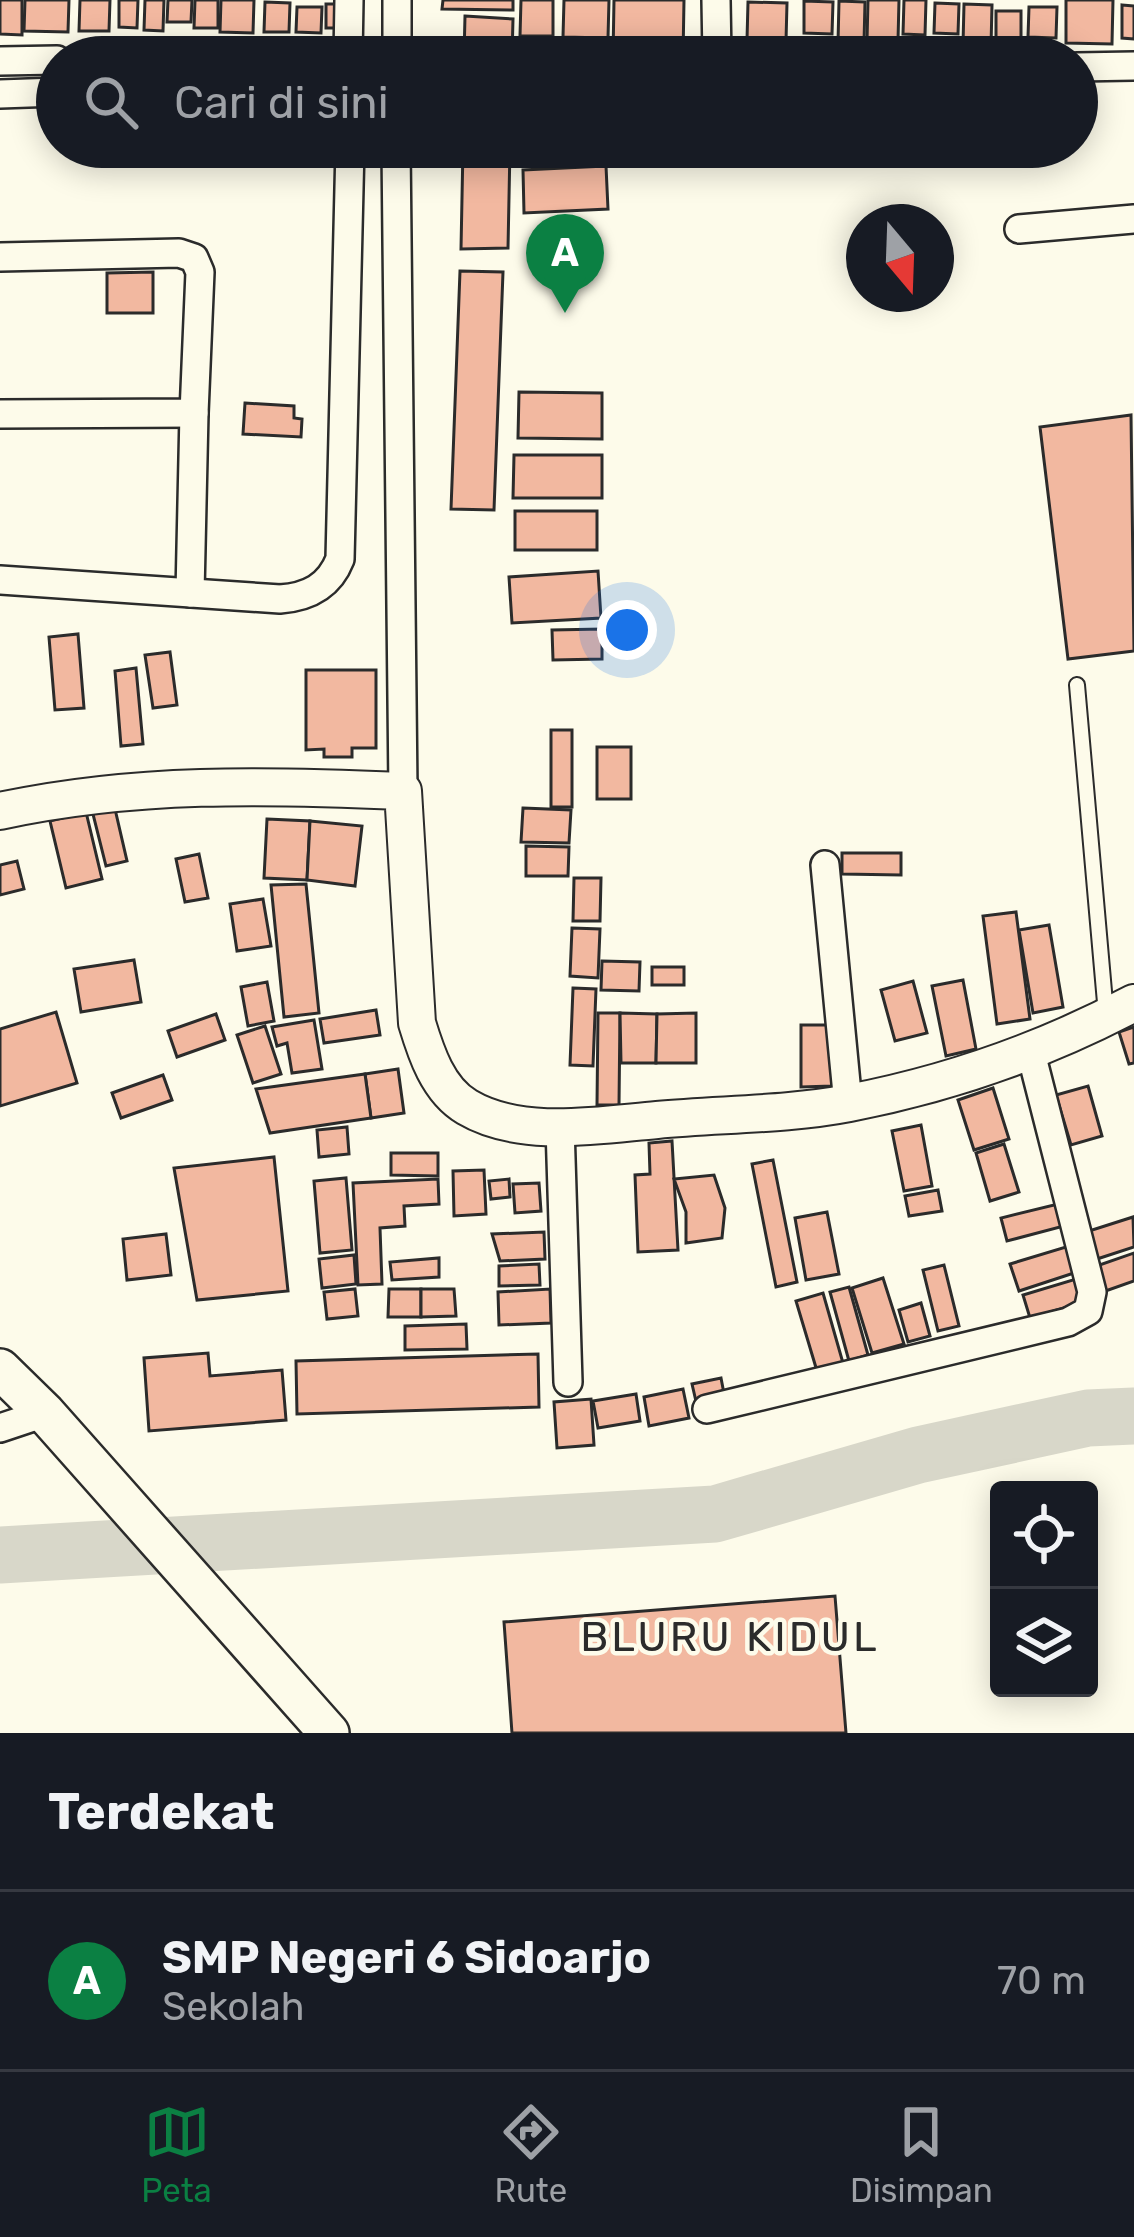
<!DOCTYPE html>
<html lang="id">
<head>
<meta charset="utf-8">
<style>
  :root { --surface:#171b24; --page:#242831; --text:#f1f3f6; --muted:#9ea1a6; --line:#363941; --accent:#0b8043 }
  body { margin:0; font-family:Rubik,sans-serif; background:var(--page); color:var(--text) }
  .controls { position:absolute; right:36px; bottom:36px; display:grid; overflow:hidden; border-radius:12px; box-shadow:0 6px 30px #0003 }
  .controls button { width:108px; height:108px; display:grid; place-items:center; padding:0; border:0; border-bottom:3px solid var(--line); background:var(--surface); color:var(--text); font:60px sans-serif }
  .compass { position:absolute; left:846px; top:204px; width:108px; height:108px; border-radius:50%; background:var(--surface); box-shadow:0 6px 30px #0003; rotate:161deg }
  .you { position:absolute; left:627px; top:630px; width:42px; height:42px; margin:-30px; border:9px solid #fff; border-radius:50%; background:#1a73e8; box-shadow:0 0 0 18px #1a73e833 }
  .badge { display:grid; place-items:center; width:78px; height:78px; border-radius:50%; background:var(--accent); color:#fff; font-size:39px; font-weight:700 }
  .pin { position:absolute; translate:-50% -99px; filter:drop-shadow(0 3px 6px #0008) }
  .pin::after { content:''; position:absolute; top:63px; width:42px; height:36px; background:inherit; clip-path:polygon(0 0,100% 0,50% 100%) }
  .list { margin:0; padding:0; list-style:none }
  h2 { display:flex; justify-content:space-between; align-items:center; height:156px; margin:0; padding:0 48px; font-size:51px }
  h2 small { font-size:39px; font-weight:400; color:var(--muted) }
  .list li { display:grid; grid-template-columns:78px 1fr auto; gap:36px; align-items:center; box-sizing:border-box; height:180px; padding:0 48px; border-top:3px solid var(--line) }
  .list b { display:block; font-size:45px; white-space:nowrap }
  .list p { margin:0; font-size:39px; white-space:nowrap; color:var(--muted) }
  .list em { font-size:39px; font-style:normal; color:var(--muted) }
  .icon { flex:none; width:66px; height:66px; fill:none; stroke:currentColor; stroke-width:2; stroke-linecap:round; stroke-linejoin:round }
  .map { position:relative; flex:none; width:1134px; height:1733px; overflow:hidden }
  .search { position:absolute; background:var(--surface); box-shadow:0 6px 30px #0003; left:36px; right:36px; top:36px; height:132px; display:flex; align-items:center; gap:30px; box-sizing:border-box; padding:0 42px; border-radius:66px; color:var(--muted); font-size:45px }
  .sheet { height:336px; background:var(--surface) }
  nav { display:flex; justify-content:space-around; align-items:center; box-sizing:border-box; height:168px; border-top:3px solid var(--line); background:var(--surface); font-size:33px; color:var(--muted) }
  nav a { display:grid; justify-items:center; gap:6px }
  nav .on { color:var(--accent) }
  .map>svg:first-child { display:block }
</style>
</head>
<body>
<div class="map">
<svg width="1134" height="1733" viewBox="0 0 1134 1733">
  <rect width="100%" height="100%" fill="#fdfbea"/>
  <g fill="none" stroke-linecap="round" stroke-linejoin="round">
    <path stroke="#d8d7c9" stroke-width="57" d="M0,1555L715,1514L918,1455L1088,1418L1134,1416"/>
  </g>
  <g fill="#f2b8a0" stroke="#2b2b2b" stroke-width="3">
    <path d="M0,0H22V35L0,34Z"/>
    <path d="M25,0H69L68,32L24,31Z"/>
    <path d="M80,0H110L109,31H79Z"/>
    <path d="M119,0H138L137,28L119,27Z"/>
    <path d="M145,0H164L163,31L144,30Z"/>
    <path d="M168,0H192L191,22H167Z"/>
    <path d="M195,0H218V28H194Z"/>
    <path d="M221,0H254L253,33L220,32Z"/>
    <path d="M443,0H513V10L442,9Z"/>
    <path d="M521,0H553V36H520Z"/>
    <path d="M564,0H609L608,38L563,37Z"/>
    <path d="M614,0H684L683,57H613Z"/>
    <path d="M868,0H899L898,41H867Z"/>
    <path d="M904,0H926L925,35L903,34Z"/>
    <path d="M1066,0H1113L1112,44L1066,43Z"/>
    <path d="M804,1L833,2L832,34L804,33Z"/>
    <path d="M839,1L865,2L864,43H838Z"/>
    <path d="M265,2L290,3L289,32H264Z"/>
    <path d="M748,2L787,3L786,41L747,40Z"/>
    <path d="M935,3L959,4L958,34L934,33Z"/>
    <path d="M326,4H339L338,28H326Z"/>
    <path d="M964,4L992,5L991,46L963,45Z"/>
    <path d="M1122,5L1134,6V39L1122,38Z"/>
    <path d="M297,7H322L321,33L296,32Z"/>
    <path d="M1029,7H1057L1056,38L1028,37Z"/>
    <rect x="996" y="11" width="25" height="34"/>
    <path d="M465,16L513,19L512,57H464Z"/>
    <path d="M604,50V57H523V51Z"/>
    <path d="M463,147H510L508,248L461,249Z"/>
    <path d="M521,147H605V155L521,158Z"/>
    <path d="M606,166L608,209L524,213L523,170Z"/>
    <path d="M460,271L503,272L494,510L451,509Z"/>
    <path d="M153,272V313H107V273Z"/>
    <path d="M519,392L602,393V439L518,438Z"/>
    <path d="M245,403L294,406V418L302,419L301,437L243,434Z"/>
    <path d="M1131,415L1134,651L1068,659L1040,427Z"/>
    <path d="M514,455H602V498H513Z"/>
    <rect x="515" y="511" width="82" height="39"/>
    <path d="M598,571L601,618L512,623L509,577Z"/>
    <path d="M602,629V659L553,660L552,630Z"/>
    <path d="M78,634L84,708L55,710L49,637Z"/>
    <path d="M170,652L177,705L153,708L145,655Z"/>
    <path d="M136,668L143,744L121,746L115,671Z"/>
    <path d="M306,670H376V748H352V757H324V749L306,750Z"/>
    <rect x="551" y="730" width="21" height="77"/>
    <rect x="597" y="747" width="34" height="52"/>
    <path d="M523,808L571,810L569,843L521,842Z"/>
    <path d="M115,809L127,861L106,866L93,814Z"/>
    <path d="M86,812L102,879L66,888L50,821Z"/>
    <path d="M267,819L310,821L307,880L264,878Z"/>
    <path d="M310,821L362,826L355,886L307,880Z"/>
    <path d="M526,846L569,847L568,876H526Z"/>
    <path d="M842,853H901V875L842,874Z"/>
    <path d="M199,854L208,898L185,902L176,859Z"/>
    <path d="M17,861L24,889L0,895V865Z"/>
    <path d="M574,878H601L600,921H573Z"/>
    <path d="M306,884L319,1013L284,1017L271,885Z"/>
    <path d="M263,899L271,946L237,951L230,904Z"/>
    <path d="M1016,912L1030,1019L997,1024L983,916Z"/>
    <path d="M1049,925L1063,1007L1033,1013L1019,930Z"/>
    <path d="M572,928L600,929L598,978L570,976Z"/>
    <path d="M134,960L141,1002L81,1012L74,969Z"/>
    <path d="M602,961L640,962L639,991L601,990Z"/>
    <rect x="652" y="967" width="32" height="18"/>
    <path d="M963,980L976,1049L946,1056L932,986Z"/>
    <path d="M913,981L927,1033L895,1041L881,990Z"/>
    <path d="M267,982L274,1021L248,1026L241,987Z"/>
    <path d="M573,988L596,989L593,1066L570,1065Z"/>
    <path d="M376,1010L380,1035L324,1043L320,1019Z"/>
    <path d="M56,1012L77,1083L0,1106V1029Z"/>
    <path d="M598,1013H620L619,1105H597Z"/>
    <path d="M620,1013L657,1014L656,1063H621Z"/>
    <path d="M696,1013V1063H656L657,1014Z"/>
    <path d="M216,1014L225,1040L177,1057L168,1031Z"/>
    <path d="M314,1020L322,1069L292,1073L287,1043L277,1046L272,1027Z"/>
    <path d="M801,1025H831L832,1086L801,1087Z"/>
    <path d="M265,1026L281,1074L253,1083L237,1035Z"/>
    <path d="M1134,1027V1063L1129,1064L1119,1032Z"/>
    <path d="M398,1069L404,1113L371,1118L365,1074Z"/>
    <path d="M365,1074L371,1118L270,1133L256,1089Z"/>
    <path d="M163,1075L172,1100L121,1118L112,1093Z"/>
    <path d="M1088,1086L1102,1136L1071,1145L1056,1095Z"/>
    <path d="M993,1088L1009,1139L974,1150L958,1100Z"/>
    <path d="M921,1125L932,1186L904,1191L892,1131Z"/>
    <path d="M347,1127L349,1154L319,1157L317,1130Z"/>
    <path d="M672,1141L678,1250L638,1252L635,1175L650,1174L649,1143Z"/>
    <path d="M1004,1144L1019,1192L990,1201L976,1153Z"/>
    <path d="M391,1153H438V1176L391,1175Z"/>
    <path d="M274,1157L288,1291L197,1300L174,1168Z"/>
    <path d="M773,1160L797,1282L776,1287L752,1164Z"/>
    <path d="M484,1170L486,1214L454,1216L453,1171Z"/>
    <path d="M714,1175L725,1208L722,1238L686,1243V1212L674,1179Z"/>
    <path d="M346,1178L352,1250L320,1253L314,1181Z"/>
    <path d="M438,1179L439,1204L404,1206L405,1226L380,1228L382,1284L358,1285L353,1183Z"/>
    <path d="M509,1179L510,1197L491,1199L489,1181Z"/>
    <path d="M539,1183L541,1211L515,1213L513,1184Z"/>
    <path d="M938,1190L942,1211L909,1216L905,1196Z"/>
    <path d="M1058,1204L1064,1226L1007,1241L1001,1218Z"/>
    <path d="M827,1212L839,1274L806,1280L795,1218Z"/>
    <path d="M1133,1217L1134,1247L1097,1259L1089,1231Z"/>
    <path d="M544,1232L545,1259L500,1261L492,1234Z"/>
    <path d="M166,1234L171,1275L127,1280L123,1239Z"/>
    <path d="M1069,1246L1077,1272L1019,1291L1010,1264Z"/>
    <path d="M1134,1253V1281L1097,1294L1088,1269Z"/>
    <path d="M354,1255L356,1284L322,1288L319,1259Z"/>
    <path d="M439,1258V1277L392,1280L390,1262Z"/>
    <path d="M539,1264L540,1285L499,1286V1266Z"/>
    <path d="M944,1265L959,1326L938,1331L923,1270Z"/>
    <path d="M883,1278L904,1344L872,1353L852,1288Z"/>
    <path d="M1076,1279L1084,1302L1030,1318L1023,1295Z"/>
    <path d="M849,1287L868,1355L849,1361L830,1292Z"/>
    <path d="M355,1289L358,1316L327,1319L324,1292Z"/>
    <path d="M389,1289H421V1317H388Z"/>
    <path d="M421,1289H454L456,1316L421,1317Z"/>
    <path d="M550,1289L551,1323L499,1325L498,1292Z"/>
    <path d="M823,1293L843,1363L817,1371L796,1301Z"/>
    <path d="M921,1303L930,1336L908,1342L899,1310Z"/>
    <path d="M466,1324L467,1349L405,1350V1326Z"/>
    <path d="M208,1353L210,1376L282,1370L286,1420L149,1431L144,1358Z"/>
    <path d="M538,1354L539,1407L297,1414L296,1361Z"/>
    <path d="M721,1378L726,1404L698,1410L692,1384Z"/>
    <path d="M683,1389L689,1418L649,1426L644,1397Z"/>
    <path d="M636,1394L640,1421L598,1428L593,1401Z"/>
    <path d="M591,1399L594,1445L557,1448L554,1402Z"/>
    <path d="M835,1596L846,1733H512L504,1622Z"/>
  </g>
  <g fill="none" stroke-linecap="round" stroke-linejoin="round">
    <g stroke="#2b2b2b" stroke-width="18">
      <path id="service" d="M1077,685L1106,1014"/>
    </g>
    <g stroke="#2b2b2b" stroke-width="32">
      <g id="minor">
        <path d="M397,0V57"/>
        <path d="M716,0L717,57"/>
        <path d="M163,57L348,54"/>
        <path d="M348,57L349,0"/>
        <path d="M0,61L57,60"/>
        <path d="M1077,67L1134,66"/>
        <path d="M0,94L57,92"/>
        <path d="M396,147L403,791"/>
        <path d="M1019,229L1134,219"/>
        <path d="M0,257L179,253L194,258L200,272L194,413L0,414"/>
        <path d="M0,580L280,599C308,597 329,587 340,559L350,147"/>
        <path d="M190,593L194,413"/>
        <path d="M825,865L848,1104"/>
        <path d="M560,1127L568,1382"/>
        <path d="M707,1409L1068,1322L1088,1311L1092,1292L1031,1053"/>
        <path d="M0,1428L45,1413"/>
      </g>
    </g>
    <g stroke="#2b2b2b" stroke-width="40">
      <path id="tertiary" d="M0,811C134,782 267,785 403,791L417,1023C426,1053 438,1090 467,1107C521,1139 599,1125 657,1120C720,1114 787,1115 849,1103C948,1084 1045,1050 1134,1003"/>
    </g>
    <g stroke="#2b2b2b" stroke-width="44">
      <path id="secondary" d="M0,1369L45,1413L329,1733"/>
    </g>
    <use href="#service" stroke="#fdfbea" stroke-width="14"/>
    <use href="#minor" stroke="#fdfbea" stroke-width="27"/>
    <use href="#tertiary" stroke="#fdfbea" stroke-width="36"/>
    <use href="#secondary" stroke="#fdfbea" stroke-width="39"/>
  </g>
  <g text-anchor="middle" stroke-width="9" stroke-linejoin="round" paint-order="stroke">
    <g font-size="42" letter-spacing="3" fill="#2b2b2b" stroke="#fdfbea">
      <text x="730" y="1651">BLURU KIDUL</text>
    </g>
  </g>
</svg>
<div class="controls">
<button><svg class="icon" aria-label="locate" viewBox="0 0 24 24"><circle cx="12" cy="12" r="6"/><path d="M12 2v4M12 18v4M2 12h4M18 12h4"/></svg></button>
<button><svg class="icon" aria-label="layers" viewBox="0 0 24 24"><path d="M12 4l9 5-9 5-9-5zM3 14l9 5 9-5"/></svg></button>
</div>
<svg class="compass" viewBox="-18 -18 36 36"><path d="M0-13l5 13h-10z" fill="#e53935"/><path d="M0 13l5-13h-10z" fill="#9ea1a6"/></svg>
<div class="you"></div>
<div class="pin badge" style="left:565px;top:313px">A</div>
<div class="search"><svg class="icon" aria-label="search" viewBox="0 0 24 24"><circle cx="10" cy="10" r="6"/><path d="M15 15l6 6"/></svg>Cari di sini</div>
</div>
<section class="sheet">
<h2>Terdekat<small></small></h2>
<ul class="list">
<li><span class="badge">A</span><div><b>SMP Negeri 6 Sidoarjo</b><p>Sekolah</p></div><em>70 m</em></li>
</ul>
</section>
<nav>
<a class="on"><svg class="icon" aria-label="map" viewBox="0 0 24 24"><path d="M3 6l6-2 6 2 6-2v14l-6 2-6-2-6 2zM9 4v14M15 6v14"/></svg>Peta</a>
<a><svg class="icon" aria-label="directions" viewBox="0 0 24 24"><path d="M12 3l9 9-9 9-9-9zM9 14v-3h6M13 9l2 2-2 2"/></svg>Rute</a>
<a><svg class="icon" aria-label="saved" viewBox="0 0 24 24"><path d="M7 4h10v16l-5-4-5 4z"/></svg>Disimpan</a>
</nav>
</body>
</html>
